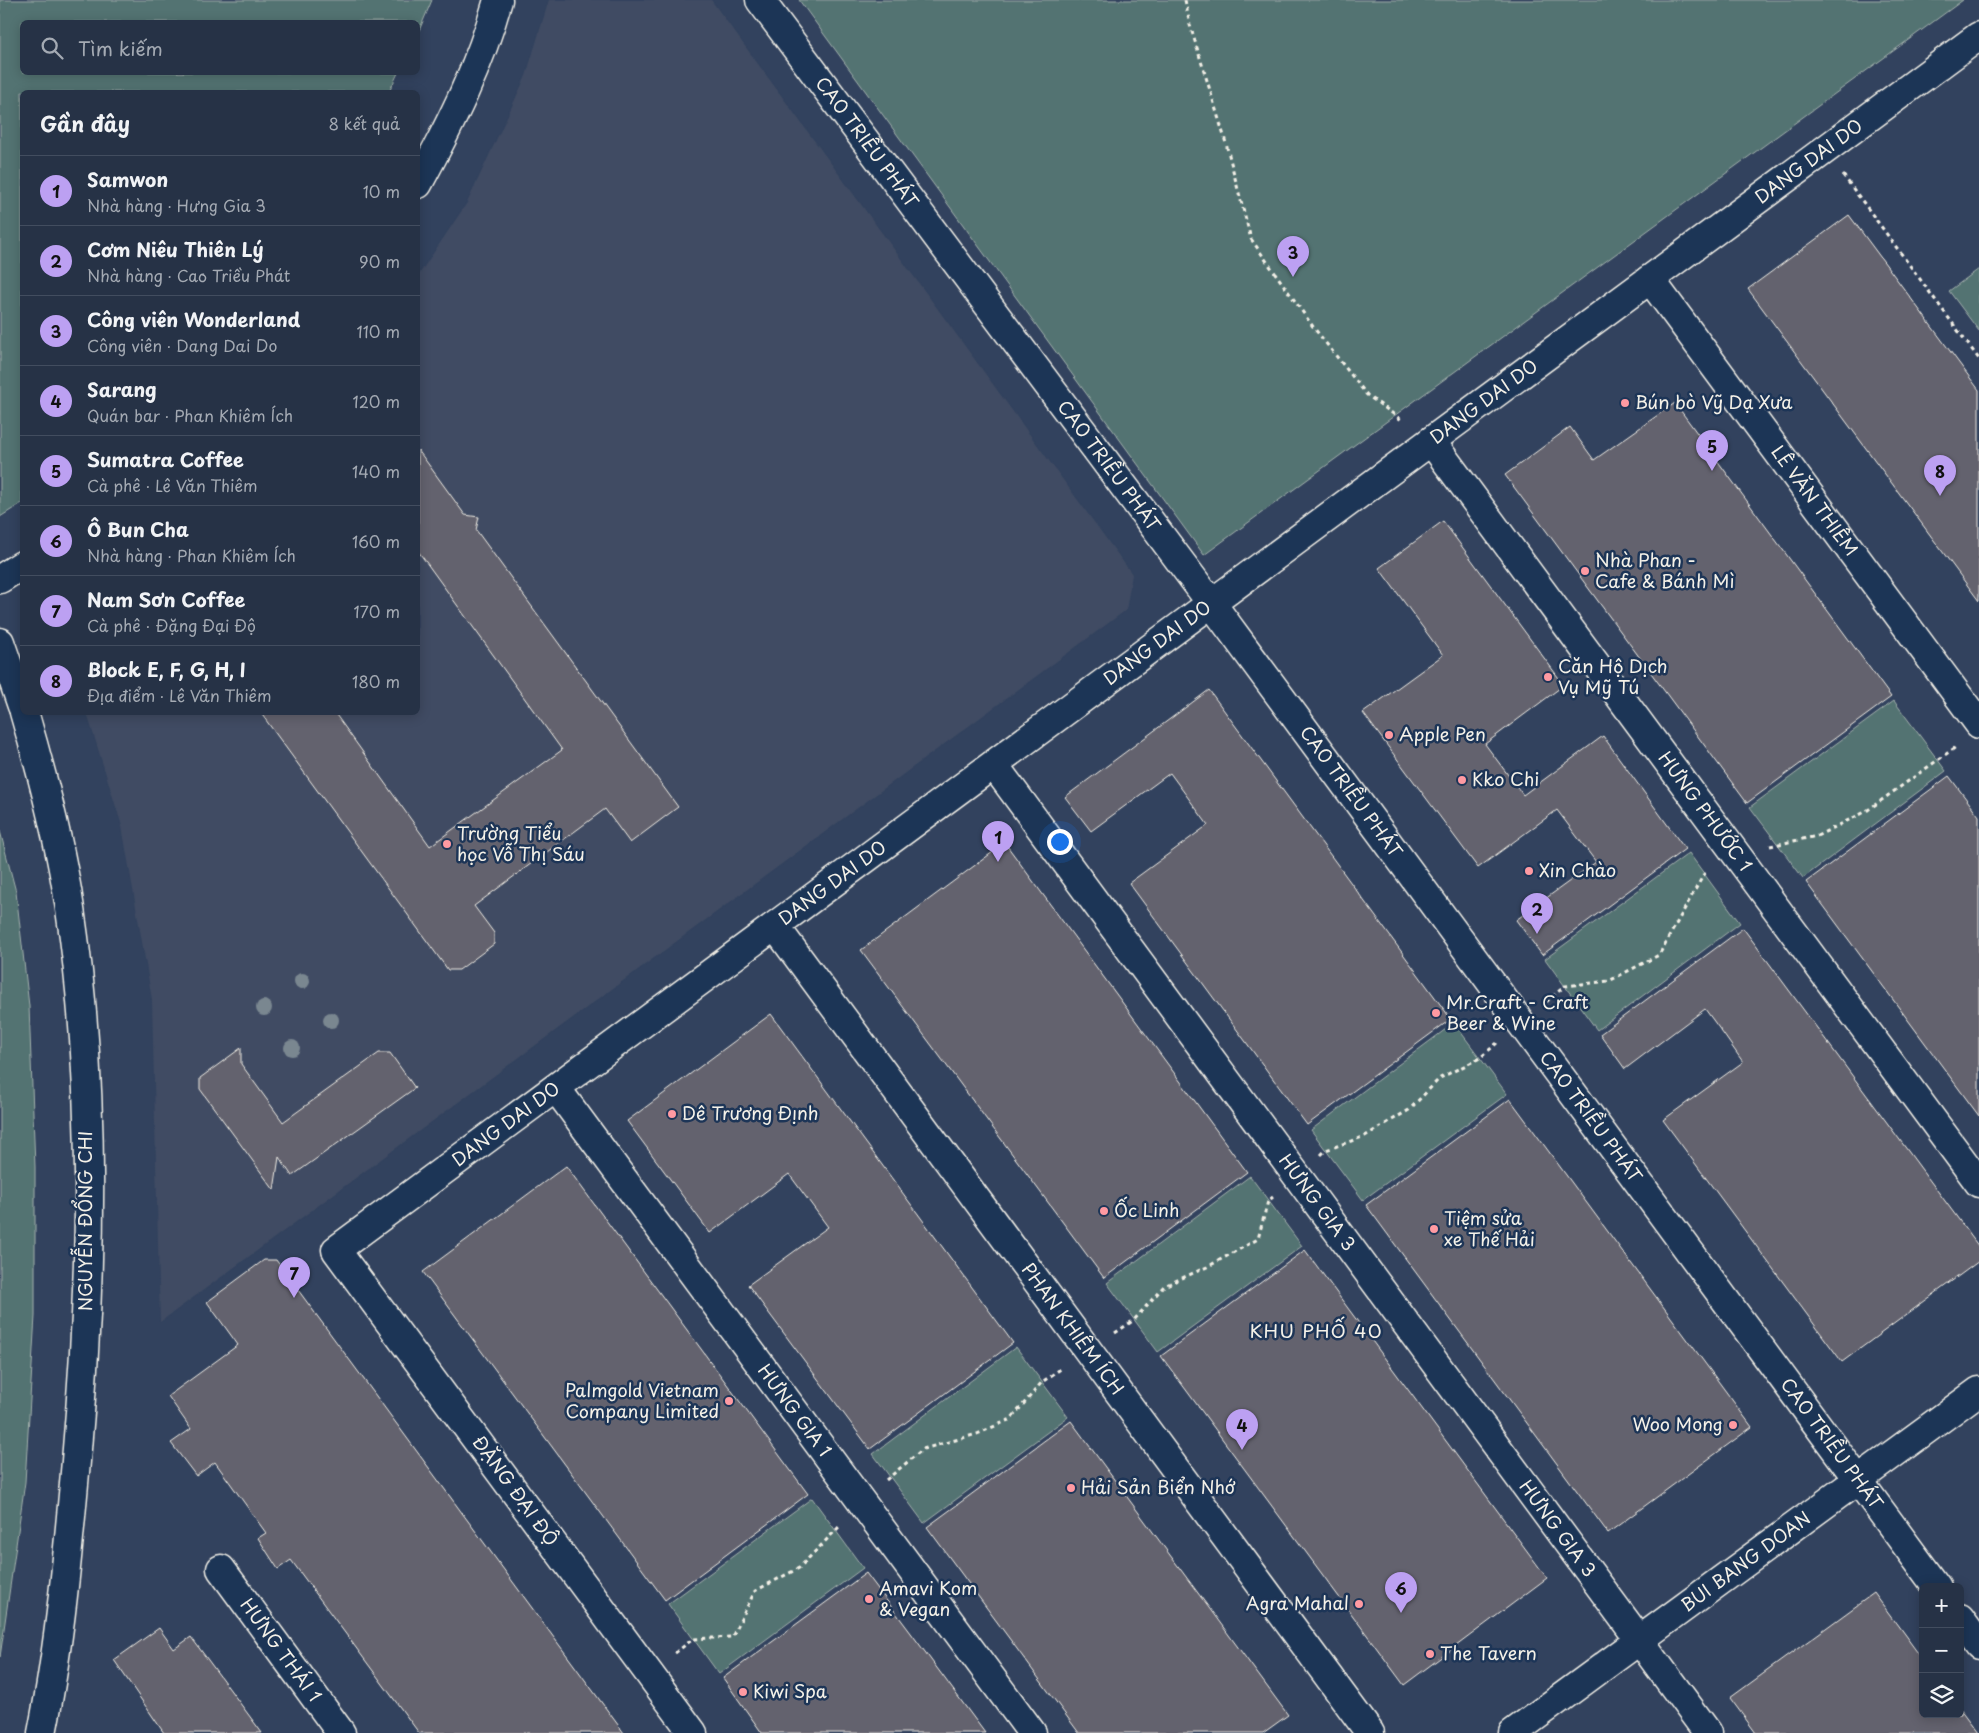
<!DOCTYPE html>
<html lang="vi">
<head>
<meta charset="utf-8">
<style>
  :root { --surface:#263246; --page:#2e3a4d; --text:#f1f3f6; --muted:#a4aab3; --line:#424d5f; --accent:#bca0f2 }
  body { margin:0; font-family:"Playpen Sans",sans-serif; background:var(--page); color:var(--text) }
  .controls { position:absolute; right:15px; bottom:15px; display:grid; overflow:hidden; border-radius:8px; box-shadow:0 2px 12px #0003 }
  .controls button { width:45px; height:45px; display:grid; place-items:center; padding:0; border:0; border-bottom:1px solid var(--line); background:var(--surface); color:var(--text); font:25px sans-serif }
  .you { position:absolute; left:1059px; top:841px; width:18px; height:18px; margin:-12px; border:4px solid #fff; border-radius:50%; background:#1a73e8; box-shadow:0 0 0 8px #1a73e833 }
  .badge { display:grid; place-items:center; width:32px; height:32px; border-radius:50%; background:var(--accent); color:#111; font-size:16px; font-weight:700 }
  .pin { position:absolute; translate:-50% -41px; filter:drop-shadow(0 1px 2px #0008) }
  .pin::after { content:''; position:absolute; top:26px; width:18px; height:15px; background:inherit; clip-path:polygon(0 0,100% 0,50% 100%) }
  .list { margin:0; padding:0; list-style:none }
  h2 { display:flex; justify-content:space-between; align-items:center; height:65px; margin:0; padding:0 20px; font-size:21px }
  h2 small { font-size:16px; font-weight:400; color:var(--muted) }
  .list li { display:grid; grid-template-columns:32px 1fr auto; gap:15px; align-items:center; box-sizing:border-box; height:70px; padding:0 20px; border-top:1px solid var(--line) }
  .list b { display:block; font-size:19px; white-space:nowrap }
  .list p { margin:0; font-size:16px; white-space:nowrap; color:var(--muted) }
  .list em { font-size:16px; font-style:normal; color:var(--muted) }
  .icon { flex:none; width:28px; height:28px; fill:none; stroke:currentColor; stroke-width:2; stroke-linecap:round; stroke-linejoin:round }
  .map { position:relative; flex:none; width:1979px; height:1733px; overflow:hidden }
  .search { position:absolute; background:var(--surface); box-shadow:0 2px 12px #0003; left:20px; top:20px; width:400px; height:55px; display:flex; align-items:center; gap:12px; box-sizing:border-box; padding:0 18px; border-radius:8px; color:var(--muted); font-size:19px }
  .panel { position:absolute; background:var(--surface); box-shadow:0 2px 12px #0003; left:20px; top:90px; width:400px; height:625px; border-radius:8px }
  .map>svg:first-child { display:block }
</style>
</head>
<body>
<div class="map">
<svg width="1979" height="1733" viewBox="0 0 1979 1733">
  <rect width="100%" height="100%" fill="#32425e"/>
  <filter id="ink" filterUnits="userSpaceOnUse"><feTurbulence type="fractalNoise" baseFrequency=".02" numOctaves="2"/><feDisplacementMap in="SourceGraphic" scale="10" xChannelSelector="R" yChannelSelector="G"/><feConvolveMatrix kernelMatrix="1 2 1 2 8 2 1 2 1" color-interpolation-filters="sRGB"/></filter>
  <g filter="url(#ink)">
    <path fill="#414c63" d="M549,0H711L1132,574L1126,610L160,1322L152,999L122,826L87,713L418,712V276L467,203L526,76Z"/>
    <g fill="#537372" stroke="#a4b2ad">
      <path d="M0,0H432L418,33V22H22V72L398,73L389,92H22V503L0,517Z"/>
      <path d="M799,0H1963L1204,555Z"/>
      <path d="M1979,269V331L1949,291Z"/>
      <path d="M1894,701L1946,771L1803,878L1750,807Z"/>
      <path d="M0,831L16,892L29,1006L35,1167V1316L25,1482L0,1657Z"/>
      <path d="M1689,853L1740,923L1597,1030L1545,959Z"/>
      <path d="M1454,1023L1507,1094L1363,1200L1311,1130Z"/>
      <path d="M1250,1176L1302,1246L1158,1352L1107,1283Z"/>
      <path d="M1016,1347L1068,1417L924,1523L873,1454Z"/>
      <path d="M812,1498L863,1568L719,1674L668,1604Z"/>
    </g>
    <g fill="#64626e" stroke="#f4f1e8">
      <path d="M1849,215L1979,390V601L1748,289Z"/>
      <path d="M1675,403L1891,697L1747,803L1505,475L1570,427L1594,460Z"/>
      <path d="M418,450L465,515L479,517L476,530L678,807L630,843L605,809L474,906L494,933V944L459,970H448L260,712H334L430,846L562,750L418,551Z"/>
      <path d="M1443,521L1564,685L1485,744L1523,795L1603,736L1685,849L1542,955L1516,920L1596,862L1557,810L1478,868L1363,713L1443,655L1379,568Z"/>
      <path d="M1209,690L1451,1019L1307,1125L1129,883L1208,825L1170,773L1091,831L1065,797Z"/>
      <path d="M1949,776L1979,816V1116L1806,882Z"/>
      <path d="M1005,843L1247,1172L1104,1278L861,950Z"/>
      <path d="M1743,928L1979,1247V1261L1842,1362L1663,1120L1743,1062L1724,1035L1705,1009L1625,1069L1600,1034Z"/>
      <path d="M771,1014L1013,1343L870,1449L748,1285L828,1227L789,1174L710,1233L627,1121Z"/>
      <path d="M241,1048V1064L283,1122L379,1053H390L415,1088L292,1176L279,1157L274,1190L200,1089V1078Z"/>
      <path d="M1510,1099L1752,1427L1608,1533L1366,1205Z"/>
      <path d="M566,1166L808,1494L665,1600L423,1272Z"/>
      <path d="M1305,1250L1547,1578L1404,1685L1161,1356Z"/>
      <path d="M264,1260H276L624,1733H419L291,1560L278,1569L258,1538L266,1533L215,1462L196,1476L171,1443L191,1429L168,1396L238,1345L207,1302Z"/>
      <path d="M1071,1421L1288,1715L1263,1733H1079L927,1527Z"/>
      <path d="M866,1573L911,1633L985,1733H762L723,1678Z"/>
      <path d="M1874,1593L1923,1660V1714H1960V1709L1978,1733H1756L1730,1698Z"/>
      <path d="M159,1628L174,1649L191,1637L262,1733H164L114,1660Z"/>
    </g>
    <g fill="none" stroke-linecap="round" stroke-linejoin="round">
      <g stroke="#f4f1e8" stroke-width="31">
        <g id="minor">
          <path id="s1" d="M760,0L1212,604L1937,1587"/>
          <path id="s2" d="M1650,279L1979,724"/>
          <path id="s3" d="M1431,441L1979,1183"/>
          <path id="s4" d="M994,765L1708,1733"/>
          <path id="s5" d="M775,926L1370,1733"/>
          <path id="s6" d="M556,1088L1032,1733"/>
          <path id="s7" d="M221,1569L341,1733"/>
          <path d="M1960,1618L1979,1644"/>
          <path id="s8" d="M693,1733L336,1250L1979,36"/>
        </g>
      </g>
      <g stroke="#f4f1e8" stroke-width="31">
        <g id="tertiary">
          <path d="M418,184C450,125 480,66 498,0"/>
          <path d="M0,579L22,565"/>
          <path d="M0,642L22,706"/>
          <path d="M24,712C43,777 60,842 70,909C97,1089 92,1280 76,1461C68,1552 60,1643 42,1733"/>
          <path id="s9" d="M1513,1733L1979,1391"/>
        </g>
      </g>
      <g stroke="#f4f1e8" stroke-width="3" stroke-dasharray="4 4" stroke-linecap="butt">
        <path d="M1185,0L1190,25L1224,136L1251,239L1314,328L1367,395L1403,421"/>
        <path d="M1843,175L1979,359"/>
        <path d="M1770,846L1817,836L1865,812L1956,747"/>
        <path d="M1546,1002L1565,986L1609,981L1659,955L1704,874L1709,872"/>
        <path d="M1321,1155L1326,1150L1365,1136L1409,1110L1440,1078L1480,1058L1497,1043"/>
        <path d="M1115,1333L1134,1320L1164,1286L1207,1267L1258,1239L1268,1201L1273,1197"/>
        <path d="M886,1480L923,1449L977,1434L1011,1419L1042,1382L1062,1368"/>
        <path d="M675,1653L693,1639L732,1637L755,1591L799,1568L839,1527"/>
      </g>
      <use href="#minor" stroke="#1d3557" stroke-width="28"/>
      <use href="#tertiary" stroke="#1d3557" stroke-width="28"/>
    </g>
    <g fill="#7a8790">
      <circle cx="302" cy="981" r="8"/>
      <circle cx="264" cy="1008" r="8"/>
      <circle cx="331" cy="1020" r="8"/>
      <circle cx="292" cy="1048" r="8"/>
    </g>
  </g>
  <g fill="#ff9aa2" stroke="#1d3557" stroke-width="2">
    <circle cx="1625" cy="403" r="5"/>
    <circle cx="1585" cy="571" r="5"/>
    <circle cx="1548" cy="677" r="5"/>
    <circle cx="1389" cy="735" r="5"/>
    <circle cx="1462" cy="780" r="5"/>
    <circle cx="447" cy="844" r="5"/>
    <circle cx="1529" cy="871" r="5"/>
    <circle cx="1436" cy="1013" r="5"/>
    <circle cx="672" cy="1114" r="5"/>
    <circle cx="1104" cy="1211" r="5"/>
    <circle cx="1434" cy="1229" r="5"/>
    <circle cx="729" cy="1401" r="5"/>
    <circle cx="1733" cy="1425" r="5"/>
    <circle cx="1071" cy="1488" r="5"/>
    <circle cx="869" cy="1599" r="5"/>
    <circle cx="1359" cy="1604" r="5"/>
    <circle cx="1430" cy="1654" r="5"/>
    <circle cx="743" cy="1692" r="5"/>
  </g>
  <g text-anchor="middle" stroke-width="5" stroke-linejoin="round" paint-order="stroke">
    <g font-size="18" fill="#f4f1e8" stroke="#1d3557">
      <text dy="6" stroke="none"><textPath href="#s1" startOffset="178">CAO TRIỀU PHÁT</textPath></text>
      <text dy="6" stroke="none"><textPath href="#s8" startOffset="2432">DANG DAI DO</textPath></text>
      <text dy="6" stroke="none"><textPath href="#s8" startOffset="2028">DANG DAI DO</textPath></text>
      <text dy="6" stroke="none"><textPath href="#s1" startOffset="582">CAO TRIỀU PHÁT</textPath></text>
      <text dy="6" stroke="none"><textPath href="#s2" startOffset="276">LÊ VĂN THIÊM</textPath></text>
      <text dy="6" stroke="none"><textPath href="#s8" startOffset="1622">DANG DAI DO</textPath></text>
      <text dy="6" stroke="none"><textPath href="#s1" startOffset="988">CAO TRIỀU PHÁT</textPath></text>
      <text dy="6" stroke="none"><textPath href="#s3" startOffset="461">HƯNG PHƯỚC 1</textPath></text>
      <text dy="6" stroke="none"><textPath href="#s8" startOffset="1218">DANG DAI DO</textPath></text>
      <text dy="6" stroke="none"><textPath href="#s1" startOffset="1392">CAO TRIỀU PHÁT</textPath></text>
      <text dy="6" stroke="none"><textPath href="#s8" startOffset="812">DANG DAI DO</textPath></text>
      <text dy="6" stroke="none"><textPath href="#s4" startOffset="544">HƯNG GIA 3</textPath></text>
      <text transform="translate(86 1221) rotate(-90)" y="6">NGUYỄN ĐỔNG CHI</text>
      <text dy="6" stroke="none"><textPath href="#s5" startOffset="501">PHAN KHIÊM ÍCH</textPath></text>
      <text dy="6" stroke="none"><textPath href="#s6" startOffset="401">HƯNG GIA 1</textPath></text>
      <text dy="6" stroke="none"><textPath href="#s1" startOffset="1798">CAO TRIỀU PHÁT</textPath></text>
      <text transform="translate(515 1491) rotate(54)" y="6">ĐẶNG ĐẠI ĐỘ</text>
      <text dy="6" stroke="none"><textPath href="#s4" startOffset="949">HƯNG GIA 3</textPath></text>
      <text dy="6" stroke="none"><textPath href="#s9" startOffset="289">BUI BANG DOAN</textPath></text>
      <text dy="6" stroke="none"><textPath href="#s7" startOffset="101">HƯNG THÁI 1</textPath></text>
    </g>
    <g font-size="18" fill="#f4f1e8" stroke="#1d3557" text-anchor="start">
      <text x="1635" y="409">Bún bò Vỹ Dạ Xưa</text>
      <text x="1595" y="567">Nhà Phan -<tspan x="1595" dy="21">Cafe &amp; Bánh Mì</tspan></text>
      <text x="1558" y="673">Căn Hộ Dịch<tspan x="1558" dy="21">Vụ Mỹ Tú</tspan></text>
      <text x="1399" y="741">Apple Pen</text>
      <text x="1472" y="786">Kko Chi</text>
      <text x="457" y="840">Trường Tiểu<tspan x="457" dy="21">học Vỗ Thị Sáu</tspan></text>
      <text x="1539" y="877">Xin Chào</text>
      <text x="1446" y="1009">Mr.Craft - Craft<tspan x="1446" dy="21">Beer &amp; Wine</tspan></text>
      <text x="682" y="1120">Dê Trương Định</text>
      <text x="1114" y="1217">Ốc Linh</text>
      <text x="1444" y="1225">Tiệm sửa<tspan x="1444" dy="21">xe Thế Hải</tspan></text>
      <text x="719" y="1397" text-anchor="end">Palmgold Vietnam<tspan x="719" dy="21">Company Limited</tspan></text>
      <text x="1723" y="1431" text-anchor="end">Woo Mong</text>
      <text x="1081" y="1494">Hải Sản Biển Nhớ</text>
      <text x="879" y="1595">Amavi Kom<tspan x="879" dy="21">&amp; Vegan</tspan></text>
      <text x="1349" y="1610" text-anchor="end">Agra Mahal</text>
      <text x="1440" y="1660">The Tavern</text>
      <text x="753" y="1698">Kiwi Spa</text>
    </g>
    <g font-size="19" letter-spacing="1" fill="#f4f1e8" stroke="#1d3557">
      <text x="1316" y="1338">KHU PHỐ 40</text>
    </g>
  </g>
</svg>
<div class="controls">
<button>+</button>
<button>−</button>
<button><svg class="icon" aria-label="layers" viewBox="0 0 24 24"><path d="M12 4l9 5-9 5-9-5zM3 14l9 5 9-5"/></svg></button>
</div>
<div class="you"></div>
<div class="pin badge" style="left:998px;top:862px">1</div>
<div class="pin badge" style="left:1537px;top:934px">2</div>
<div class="pin badge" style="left:1293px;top:277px">3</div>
<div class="pin badge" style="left:1242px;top:1450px">4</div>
<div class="pin badge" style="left:1712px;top:471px">5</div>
<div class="pin badge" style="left:1401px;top:1613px">6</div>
<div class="pin badge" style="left:294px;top:1298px">7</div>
<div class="pin badge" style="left:1940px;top:496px">8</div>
<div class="search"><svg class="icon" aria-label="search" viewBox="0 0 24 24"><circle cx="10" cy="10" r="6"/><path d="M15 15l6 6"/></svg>Tìm kiếm</div>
<section class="panel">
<h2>Gần đây<small>8 kết quả</small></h2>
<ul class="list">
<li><span class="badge">1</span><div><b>Samwon</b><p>Nhà hàng · Hưng Gia 3</p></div><em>10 m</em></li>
<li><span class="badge">2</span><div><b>Cơm Niêu Thiên Lý</b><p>Nhà hàng · Cao Triều Phát</p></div><em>90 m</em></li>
<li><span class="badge">3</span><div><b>Công viên Wonderland</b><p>Công viên · Dang Dai Do</p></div><em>110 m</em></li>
<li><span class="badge">4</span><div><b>Sarang</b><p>Quán bar · Phan Khiêm Ích</p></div><em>120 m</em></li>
<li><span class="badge">5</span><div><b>Sumatra Coffee</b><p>Cà phê · Lê Văn Thiêm</p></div><em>140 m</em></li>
<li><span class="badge">6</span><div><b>Ô Bun Cha</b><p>Nhà hàng · Phan Khiêm Ích</p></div><em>160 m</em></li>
<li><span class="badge">7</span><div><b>Nam Sơn Coffee</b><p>Cà phê · Đặng Đại Độ</p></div><em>170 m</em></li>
<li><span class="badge">8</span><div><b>Block E, F, G, H, I</b><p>Địa điểm · Lê Văn Thiêm</p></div><em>180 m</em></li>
</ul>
</section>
</div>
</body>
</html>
